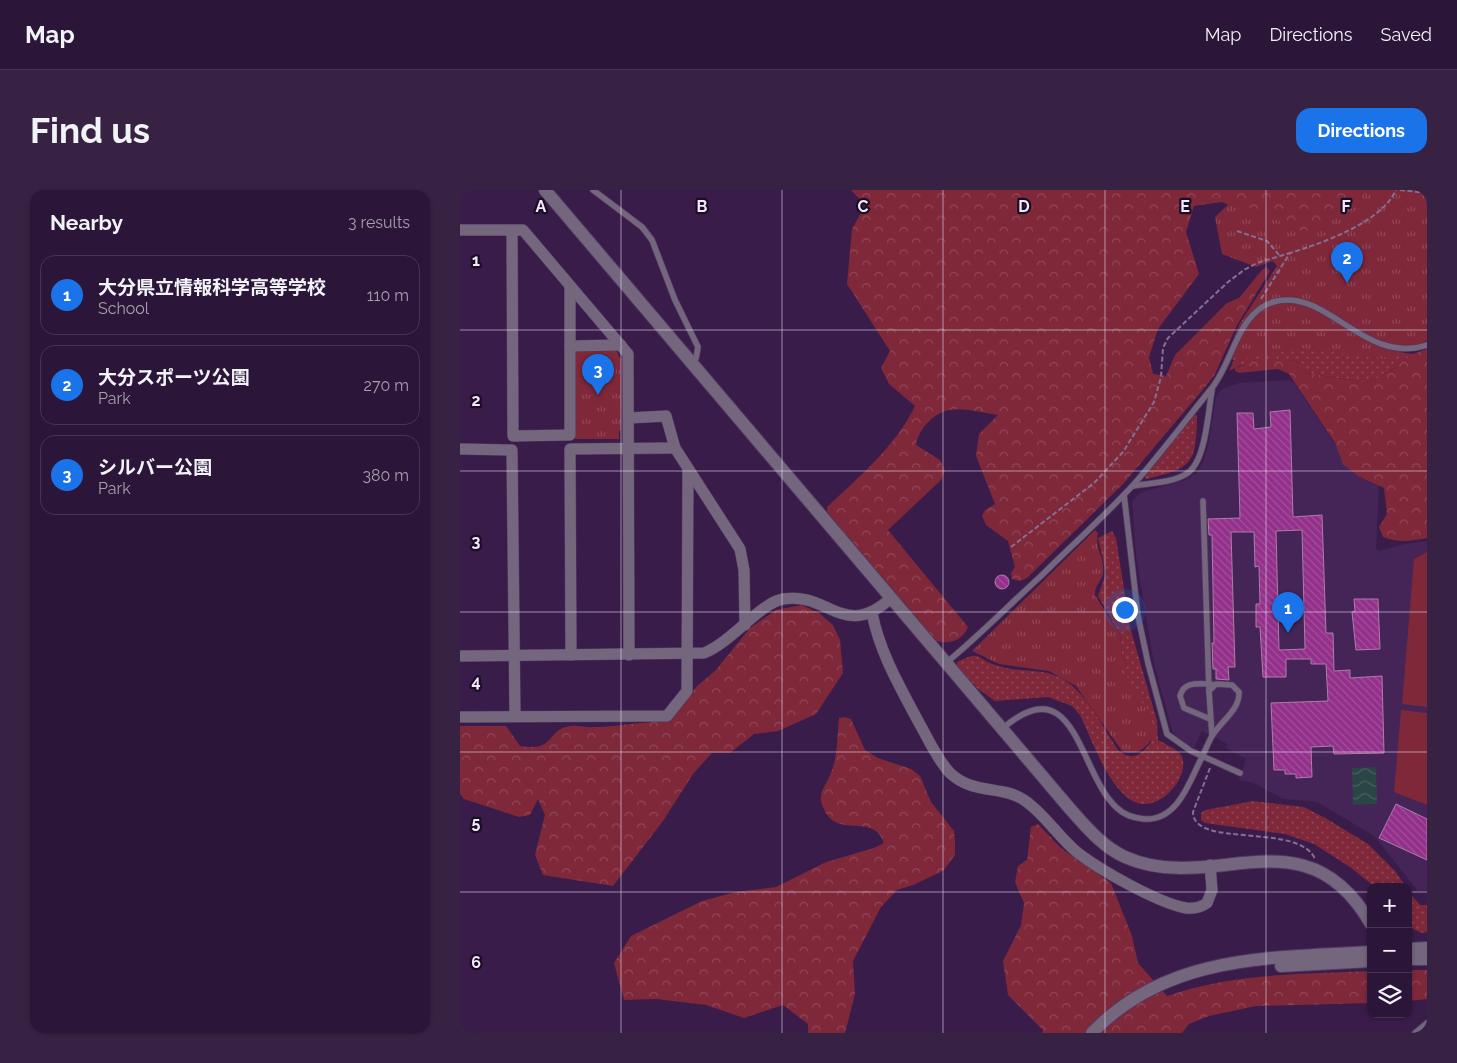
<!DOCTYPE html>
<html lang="en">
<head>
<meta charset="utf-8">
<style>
  :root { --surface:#2b1538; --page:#372243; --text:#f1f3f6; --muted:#a69fae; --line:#473453; --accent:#1a73e8 }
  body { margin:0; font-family:Raleway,"Noto Sans JP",sans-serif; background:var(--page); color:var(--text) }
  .controls { position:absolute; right:15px; bottom:15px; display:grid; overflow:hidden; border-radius:10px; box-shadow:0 1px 4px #0004 }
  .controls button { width:45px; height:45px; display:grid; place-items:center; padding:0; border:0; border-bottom:1px solid var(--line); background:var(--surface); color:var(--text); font:25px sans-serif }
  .you { position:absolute; left:664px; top:419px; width:18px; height:18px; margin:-12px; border:4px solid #fff; border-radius:50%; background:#1a73e8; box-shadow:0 0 0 8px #1a73e833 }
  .badge { display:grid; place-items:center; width:32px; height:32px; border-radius:50%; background:var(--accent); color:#fff; font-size:16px; font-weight:700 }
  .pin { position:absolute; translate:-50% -41px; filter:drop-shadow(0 1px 2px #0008) }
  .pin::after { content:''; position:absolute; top:26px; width:18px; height:15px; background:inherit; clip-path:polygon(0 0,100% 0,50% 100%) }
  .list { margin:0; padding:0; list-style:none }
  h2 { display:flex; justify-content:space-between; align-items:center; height:65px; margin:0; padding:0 20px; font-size:21px }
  h2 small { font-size:16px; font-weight:400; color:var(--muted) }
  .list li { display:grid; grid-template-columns:32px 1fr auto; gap:15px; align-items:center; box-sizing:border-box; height:80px; margin:0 10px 10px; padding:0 10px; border:1px solid var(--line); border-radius:15px }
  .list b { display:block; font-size:19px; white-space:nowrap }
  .list p { margin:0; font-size:16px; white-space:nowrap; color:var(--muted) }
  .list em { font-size:16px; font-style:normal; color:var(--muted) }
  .icon { flex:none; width:28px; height:28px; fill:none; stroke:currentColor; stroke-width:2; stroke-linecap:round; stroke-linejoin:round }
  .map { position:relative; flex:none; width:967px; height:843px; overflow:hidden; border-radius:15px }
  header { display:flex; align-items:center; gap:30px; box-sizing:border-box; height:70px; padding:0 25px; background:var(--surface); border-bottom:1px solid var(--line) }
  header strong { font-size:24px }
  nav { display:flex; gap:28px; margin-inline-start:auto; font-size:18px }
  .intro { display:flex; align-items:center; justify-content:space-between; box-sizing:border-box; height:120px; padding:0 30px }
  h1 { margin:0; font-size:35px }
  .button { padding:12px 22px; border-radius:15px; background:var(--accent); color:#fff; font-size:18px; font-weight:700 }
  main { display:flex; gap:30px; padding:0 30px }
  aside { flex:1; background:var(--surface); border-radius:15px; box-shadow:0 1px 4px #0004 }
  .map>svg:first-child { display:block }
</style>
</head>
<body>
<header>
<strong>Map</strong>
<nav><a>Map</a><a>Directions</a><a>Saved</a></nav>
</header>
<div class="intro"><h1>Find us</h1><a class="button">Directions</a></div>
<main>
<aside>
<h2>Nearby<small>3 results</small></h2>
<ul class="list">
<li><span class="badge">1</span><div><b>大分県立情報科学高等学校</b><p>School</p></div><em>110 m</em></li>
<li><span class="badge">2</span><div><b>大分スポーツ公園</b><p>Park</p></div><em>270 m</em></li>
<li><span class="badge">3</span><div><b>シルバー公園</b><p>Park</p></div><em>380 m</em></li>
</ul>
</aside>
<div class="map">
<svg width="967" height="843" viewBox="0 0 967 843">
  <defs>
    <pattern id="grass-dots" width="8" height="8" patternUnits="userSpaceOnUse" patternTransform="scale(1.25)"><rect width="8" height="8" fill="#7e283a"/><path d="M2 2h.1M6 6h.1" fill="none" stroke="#914758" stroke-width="1.8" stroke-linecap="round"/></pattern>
    <pattern id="forest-crowns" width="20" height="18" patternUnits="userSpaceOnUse" patternTransform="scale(1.25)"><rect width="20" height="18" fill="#7e283a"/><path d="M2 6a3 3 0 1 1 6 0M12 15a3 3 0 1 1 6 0" fill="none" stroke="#914758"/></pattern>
    <pattern id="park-tufts" width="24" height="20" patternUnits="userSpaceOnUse" patternTransform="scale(1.25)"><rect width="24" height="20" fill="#7e283a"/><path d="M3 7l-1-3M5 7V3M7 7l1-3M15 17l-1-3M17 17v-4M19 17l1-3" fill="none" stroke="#914758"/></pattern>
    <pattern id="water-waves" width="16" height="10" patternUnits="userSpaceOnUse" patternTransform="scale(1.25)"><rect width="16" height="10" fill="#294544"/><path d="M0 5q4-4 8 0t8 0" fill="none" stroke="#496060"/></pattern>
    <pattern id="building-back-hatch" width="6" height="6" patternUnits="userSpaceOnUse" patternTransform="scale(1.25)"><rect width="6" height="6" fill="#93308a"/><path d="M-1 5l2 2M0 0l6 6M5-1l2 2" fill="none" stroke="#a34e9c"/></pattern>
  </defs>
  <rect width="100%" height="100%" fill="#391c4a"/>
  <path fill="#452458" d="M829,190L834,193L890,277L919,295L916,358L919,361L944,354L967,351V700L958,701L914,646L857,612L823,609L794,593L779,590L786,569L766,558L767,554L752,546L742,541L734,558L714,547L712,540L694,474L676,366L672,311L681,302L723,291L737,283L744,269L748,256L756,207L762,199L779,193Z"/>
  <g fill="url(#grass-dots)">
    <path d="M786,143L953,164L923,186L907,193L847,183L835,170L779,176L769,181Z"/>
    <path d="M733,225H737C736,274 733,278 686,289L684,286Z"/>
    <path d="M652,341L656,348L670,437L697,531L698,550C705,554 716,558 721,565C733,586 695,630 668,608C646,591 632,550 620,525L612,516L588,507L535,511L517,498L497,477V472C522,459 516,470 539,476C554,481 572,480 588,483C622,491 640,533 658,560C672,572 681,565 691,552L687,527L663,485L667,475L662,465L660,445L638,406L646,383L638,348Z"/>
    <path d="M793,611L844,617L867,629L908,654L935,681L946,697H915L890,677L854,654L825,644L745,633L741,630V623L745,620Z"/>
    <path d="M948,701L960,715H967V742L961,743L948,736Z"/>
  </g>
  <g fill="url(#forest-crowns)">
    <path d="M391,0H919L845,49L762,12L734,16L726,42L739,84L698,139L689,167L693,184L706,186L715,165L767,113L779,108L802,80L806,77L810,81L777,135L755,184L746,196L664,293L567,388L560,391L552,389L551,383L555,377L548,351L526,335L522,326L525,320L535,314L516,266L519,244L538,225C524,223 504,217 490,220C474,222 458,240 456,255L480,270L485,281L481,290L428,340L508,437C502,452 487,455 474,450L367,326V317C400,286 435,257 455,216L429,194L421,178L430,161L387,94L392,39L405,15Z"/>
    <path d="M967,159V348C952,351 938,353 923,347L919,337L927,324L924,298L898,286L883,274L875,253L829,184L818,179L779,183L775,181V178L794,172L835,170L847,183L907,193L923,186L953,164Z"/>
    <path d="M342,415L359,423L373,435L380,450L383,483L356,524L318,541L294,544L270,563H252L233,584L203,631L153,696L83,685L75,665L85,625L78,609L70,625L59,627L4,609L0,604V536H46L60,556C97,562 86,539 110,536C118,535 126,538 133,537C158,537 182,531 206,532L237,496L255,481L290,438L316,420Z"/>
    <path d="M384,527L391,529L405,560L418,568L451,579L460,586L471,612L494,641L495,651V665L483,681L453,695L437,700L421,717L393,771L395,804L385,843H348V834L323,815L284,828L246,815L196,809L164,810L154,773L171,746L242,711L276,702L316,697L366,672L414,658L424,653C413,621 376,651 363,617C357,604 365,597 370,585C378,568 377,547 379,528Z"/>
    <path d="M578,634L601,658L651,693L672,746L678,773L707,806C773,783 842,784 911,781V813L796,816L749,826L729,834L722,843H582L583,840L548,805L543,771L561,735L564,713L555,692L558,676L567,670L571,637Z"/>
    <path d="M948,780H967V809L948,811Z"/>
  </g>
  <g fill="url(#park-tufts)">
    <path d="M910,0H967V151L926,169L843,158L776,170L765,169L780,133L817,76L813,71L796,77L762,64L755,27L773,10L843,42L867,34Z"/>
    <path d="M155,158L161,170V240L159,241V249H115L114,159Z"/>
    <path d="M635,340L638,343C634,357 645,368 643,383C642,391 634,396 635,405L660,445L662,465L667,475L665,483L695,534C695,551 681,568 662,561L616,496L589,481L539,474L512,461Z"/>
  </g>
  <g fill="#7e283a">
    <path d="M967,362V517L942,514L954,369Z"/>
    <path d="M941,520L967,523V615L934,602Z"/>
  </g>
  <path fill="url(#water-waves)" d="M916,577L917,614L893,615L892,578Z"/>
  <g fill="url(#building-back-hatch)" stroke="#ae7ca7" fill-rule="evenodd">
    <path d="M830,220L833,327L862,325L866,443H873L874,481L890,480V488L922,486L924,563L874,564L873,556L851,557L852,587L836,588V584H825V580H814L811,513L868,511L866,474H851V469H826V487H803L800,437H796V414H800L799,376L795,377L794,342H771L775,477H768L769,490L756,489V479H753L752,453H754L752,345H749L748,329L780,328L777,223H793L794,239L811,237L810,222ZM842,340L845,459L819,460L816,341Z"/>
    <circle cx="542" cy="392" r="7"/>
    <path d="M894,409H918L920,459L896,460L892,422L895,421Z"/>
    <path d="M936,614L967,629V670L919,648Z"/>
  </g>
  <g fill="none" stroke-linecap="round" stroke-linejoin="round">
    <g stroke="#533863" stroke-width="7">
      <g id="service">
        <path d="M133,0L182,37L192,50L215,110L238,157L236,168L232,173"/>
        <path d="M673,296C689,293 712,293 726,284C746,273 748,222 752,200"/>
        <path d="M664,305L678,426L688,473L707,544L731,561L780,583"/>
        <path d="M743,311L749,501"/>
        <path d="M486,473C519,446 549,415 581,386C612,355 645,326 675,293C701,263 726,230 751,199C773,173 777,123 813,112C866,96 904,176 967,155"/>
        <path d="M750,529L724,518L720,506C724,491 738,494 751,494"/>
        <path d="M542,539C616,474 619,585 657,618C664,625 674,628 684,629C716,631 728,596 739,573C744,564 747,555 752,546C761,531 780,520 779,502L772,495L756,494L749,501L752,546"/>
        <path d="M955,843L967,833"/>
      </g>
    </g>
    <g stroke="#533863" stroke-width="12">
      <g id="minor">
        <path d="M0,40H63L168,164L169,465"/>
        <path d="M52,40L53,246L110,245V96"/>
        <path d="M110,156L161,155"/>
        <path d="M169,228L206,226L215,258L280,359L284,380L285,435"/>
        <path d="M0,259L52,260L55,526"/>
        <path d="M412,423C420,463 439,495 458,531C468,548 476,568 490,583C513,605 542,595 564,610C585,624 598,647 618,663C640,680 698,713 726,718C734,719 741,717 747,713L752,700L750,675"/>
        <path d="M111,465L110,259L215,258"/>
        <path d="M0,466L244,463C272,452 300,413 323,409C368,401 384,451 431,408"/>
        <path d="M0,527L207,526L227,501L228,279"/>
      </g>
    </g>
    <g stroke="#533863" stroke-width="14">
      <g id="tertiary">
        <path d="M85,0L611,620C627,638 643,657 665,667C753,706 845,619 911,734"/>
        <path d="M948,759L967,758"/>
        <path d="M948,769H967"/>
        <path d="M821,776L911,771"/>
        <path d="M632,843C707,764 811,768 911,762"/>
      </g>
    </g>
    <g stroke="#856f93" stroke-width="2" stroke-dasharray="5 2.5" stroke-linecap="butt">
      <path d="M940,0L967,3"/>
      <path d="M777,41L807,51L820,66"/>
      <path d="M801,109L830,63C862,53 921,33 936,0"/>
      <path d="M551,357L634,293L663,262L694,212L701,187L703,158L708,148L768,92L784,80L797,73L830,63"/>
      <path d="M750,578L733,622C733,659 839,632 855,669"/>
    </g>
    <use href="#service" stroke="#73667d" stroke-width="5.5"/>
    <use href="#minor" stroke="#73667d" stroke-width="11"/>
    <use href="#tertiary" stroke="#73667d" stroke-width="12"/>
  </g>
  <path fill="none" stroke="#f4e7fe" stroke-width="1" stroke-opacity="0.55" d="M161,0V843M322,0V843M483,0V843M645,0V843M806,0V843M0,140H967M0,281H967M0,422H967M0,562H967M0,702H911M948,702H967"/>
  <g font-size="16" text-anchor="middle" font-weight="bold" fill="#f4e7fe" stroke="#1a0e22" stroke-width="4.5" stroke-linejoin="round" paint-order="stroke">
    <text x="81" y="22">A</text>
    <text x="242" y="22">B</text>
    <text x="403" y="22">C</text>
    <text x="564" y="22">D</text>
    <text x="725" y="22">E</text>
    <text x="886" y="22">F</text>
    <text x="16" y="76">1</text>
    <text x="16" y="216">2</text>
    <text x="16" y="357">3</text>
    <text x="16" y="497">4</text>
    <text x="16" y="638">5</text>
    <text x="16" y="778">6</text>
  </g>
</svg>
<div class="controls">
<button>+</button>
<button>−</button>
<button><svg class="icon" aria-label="layers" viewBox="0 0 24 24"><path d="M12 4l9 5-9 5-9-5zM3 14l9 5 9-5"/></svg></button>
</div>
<div class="you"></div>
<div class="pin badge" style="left:828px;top:443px">1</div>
<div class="pin badge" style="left:887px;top:93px">2</div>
<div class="pin badge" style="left:138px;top:205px">3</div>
</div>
</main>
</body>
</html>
